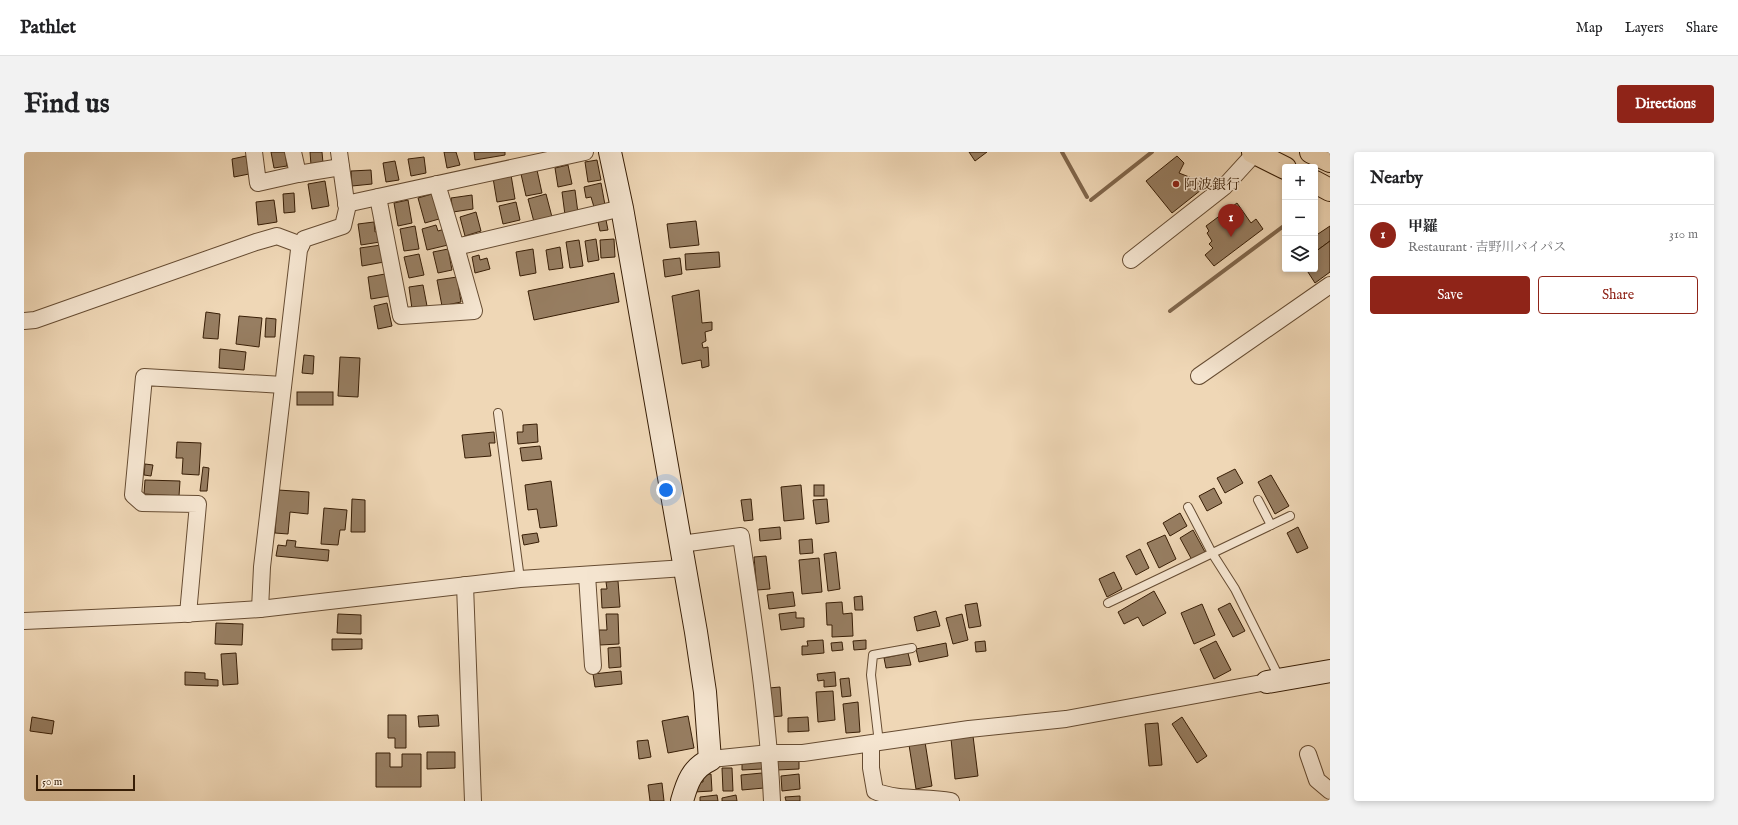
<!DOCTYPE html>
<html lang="en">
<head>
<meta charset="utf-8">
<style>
  :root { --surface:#fff; --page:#f2f2f2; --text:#202124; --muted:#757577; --line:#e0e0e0; --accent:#8f2418 }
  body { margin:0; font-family:"IM FELL English","Noto Serif JP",serif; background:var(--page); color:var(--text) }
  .controls { position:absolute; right:12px; top:12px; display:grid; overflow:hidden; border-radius:4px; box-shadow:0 2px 6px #0003 }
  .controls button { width:36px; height:36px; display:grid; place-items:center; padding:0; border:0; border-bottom:1px solid var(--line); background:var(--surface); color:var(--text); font:20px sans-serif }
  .scale { position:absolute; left:12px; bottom:10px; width:99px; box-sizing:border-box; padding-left:4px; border:2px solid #381e06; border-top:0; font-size:11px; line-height:14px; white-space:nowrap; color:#381e06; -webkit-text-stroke:3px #f5e5d0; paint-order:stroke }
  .you { position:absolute; left:642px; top:338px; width:14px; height:14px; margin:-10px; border:3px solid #fff; border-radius:50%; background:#1a73e8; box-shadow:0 0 0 6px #1a73e833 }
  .badge { display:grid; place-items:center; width:26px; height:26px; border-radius:50%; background:var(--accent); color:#fff; font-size:13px; font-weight:700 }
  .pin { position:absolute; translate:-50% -33px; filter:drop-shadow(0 1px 2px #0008) }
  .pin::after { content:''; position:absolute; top:21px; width:14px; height:12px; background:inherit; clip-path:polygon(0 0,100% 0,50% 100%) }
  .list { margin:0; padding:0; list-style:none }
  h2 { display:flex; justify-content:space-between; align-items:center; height:52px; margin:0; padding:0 16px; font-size:17px }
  h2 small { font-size:13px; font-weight:400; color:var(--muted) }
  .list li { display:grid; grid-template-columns:26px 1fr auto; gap:12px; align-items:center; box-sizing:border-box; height:60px; padding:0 16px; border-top:1px solid var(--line) }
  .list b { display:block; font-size:15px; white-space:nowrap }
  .list p { margin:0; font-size:13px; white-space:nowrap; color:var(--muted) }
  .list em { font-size:13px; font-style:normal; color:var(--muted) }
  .actions { display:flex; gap:8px; padding:12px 16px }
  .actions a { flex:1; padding:9px 0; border:1px solid var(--accent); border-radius:4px; text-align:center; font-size:14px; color:var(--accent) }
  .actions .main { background:var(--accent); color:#fff }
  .icon { flex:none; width:22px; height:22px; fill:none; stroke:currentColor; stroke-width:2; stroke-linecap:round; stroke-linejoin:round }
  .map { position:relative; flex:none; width:1306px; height:649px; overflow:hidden; border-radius:4px }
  header { display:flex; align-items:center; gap:24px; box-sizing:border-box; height:56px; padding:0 20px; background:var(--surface); border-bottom:1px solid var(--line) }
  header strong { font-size:19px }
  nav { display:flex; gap:22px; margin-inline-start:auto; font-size:14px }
  .intro { display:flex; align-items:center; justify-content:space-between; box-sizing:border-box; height:96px; padding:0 24px }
  h1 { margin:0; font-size:28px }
  .button { padding:10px 18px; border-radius:4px; background:var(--accent); color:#fff; font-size:14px; font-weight:700 }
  main { display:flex; gap:24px; padding:0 24px }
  aside { flex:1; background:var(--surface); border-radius:4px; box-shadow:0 2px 6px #0003 }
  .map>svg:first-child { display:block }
</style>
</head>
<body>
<header>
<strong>Pathlet</strong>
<nav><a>Map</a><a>Layers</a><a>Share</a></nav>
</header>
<div class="intro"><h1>Find us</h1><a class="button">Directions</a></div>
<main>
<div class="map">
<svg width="1306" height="649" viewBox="0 0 1306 649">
  <rect width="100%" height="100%" fill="#efd7b6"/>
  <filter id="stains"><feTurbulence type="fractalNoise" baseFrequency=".005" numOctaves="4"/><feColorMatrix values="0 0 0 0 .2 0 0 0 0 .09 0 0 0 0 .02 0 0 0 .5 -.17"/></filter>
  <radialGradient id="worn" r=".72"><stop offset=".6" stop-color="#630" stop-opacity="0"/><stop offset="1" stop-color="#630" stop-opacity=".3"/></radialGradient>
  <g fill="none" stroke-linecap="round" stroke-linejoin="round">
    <g stroke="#81674c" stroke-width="4">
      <path d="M1038,0L1063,45"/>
      <path d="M1067,48L1128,0"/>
      <path d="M1146,159L1261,73"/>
    </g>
  </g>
  <g fill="#977e62" stroke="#381e06">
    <path d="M247,0H261L263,14L250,16Z"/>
    <path d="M286,0H298L299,11L287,13Z"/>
    <path d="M420,0H432L436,13L423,16Z"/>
    <path d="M450,0H481V3L451,8Z"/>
    <path d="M945,0H963L951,9Z"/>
    <path d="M222,4L225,22L210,25L208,7Z"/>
    <path d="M1153,4L1160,11L1155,21L1178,30L1182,34L1148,61L1122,29Z"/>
    <path d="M400,5L402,21L387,24L384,7Z"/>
    <path d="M573,8L577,28L564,30L561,10Z"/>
    <path d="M371,9L375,28L362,30L359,11Z"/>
    <path d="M544,13L548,32L534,35L531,16Z"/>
    <path d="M347,18L348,32L328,34L327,19Z"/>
    <path d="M513,18L518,41L502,44L497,22Z"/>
    <path d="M487,23L491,47L473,50L469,26Z"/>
    <path d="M301,29L305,54L288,57L284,32Z"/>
    <path d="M577,31L581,53L570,55L567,45L562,46L560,35Z"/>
    <path d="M551,38L554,61L541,63L538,40Z"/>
    <path d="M270,41L271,60L260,61L259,42Z"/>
    <path d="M408,42L415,67L401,71L394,46Z"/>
    <path d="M522,42L528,65L510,70L504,47Z"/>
    <path d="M448,43L449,57L429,60L427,46Z"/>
    <path d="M250,48L253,70L234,73L232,50Z"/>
    <path d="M384,48L388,71L374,74L370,51Z"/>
    <path d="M492,50L496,68L479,72L475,54Z"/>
    <path d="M1213,51L1227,71L1232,67L1239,77L1190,114L1181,103L1189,96L1185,92L1188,89L1183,81L1185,79L1182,74Z"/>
    <path d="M452,60L457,79L441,84L436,65Z"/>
    <path d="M582,68L584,78L576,79L574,70Z"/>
    <path d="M672,69L675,93L646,96L643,72Z"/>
    <path d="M350,70L351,80L355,79L356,90L337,93L334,72Z"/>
    <path d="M412,73L414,79L421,77L424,93L403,98L398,77Z"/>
    <path d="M391,74L395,97L380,99L376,77Z"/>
    <path d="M1306,74V89L1291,100V84Z"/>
    <path d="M572,87L575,108L564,110L561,89Z"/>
    <path d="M590,87L591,105L577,106L576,88Z"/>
    <path d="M555,88L559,114L546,116L542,90Z"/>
    <path d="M1306,89V120L1291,131L1282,117H1291V100Z"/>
    <path d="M357,93L360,110L338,114L336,96Z"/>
    <path d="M536,95L539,116L525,118L522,98Z"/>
    <path d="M424,97L428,118L414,121L409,100Z"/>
    <path d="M509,97L512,121L496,124L492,100Z"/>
    <path d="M695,100L696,115L662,118L661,102Z"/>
    <path d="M395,102L400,123L385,126L380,105Z"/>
    <path d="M455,103L456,108L463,106L466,117L451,121L448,105Z"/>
    <path d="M656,106L658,122L641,125L639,108Z"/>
    <path d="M590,121L595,150L510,168L504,139Z"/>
    <path d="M361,122L365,144L347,147L344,125Z"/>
    <path d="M433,125L437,150L418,154L413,128Z"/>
    <path d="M399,133L403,154L388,157L385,135Z"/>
    <path d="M675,138L678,171L688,170V178L681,180L682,189L678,191L679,196L684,195L685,214L678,216L677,208L658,212L648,144Z"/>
    <path d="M363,151L368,174L354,177L350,154Z"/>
    <path d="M182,160L196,162L194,187L179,186Z"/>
    <path d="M215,164L238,166L235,195L212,192Z"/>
    <path d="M242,166L252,167L251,185H241Z"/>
    <path d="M196,197L222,200L220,218L195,216Z"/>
    <path d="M280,203L290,204L289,222L278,221Z"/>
    <path d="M316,205L336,206L334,245L314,244Z"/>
    <rect x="273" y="240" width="36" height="13"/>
    <path d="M513,272L514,290L494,292L493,280H499V273Z"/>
    <path d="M470,280L471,291H465L467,304L441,306L438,283Z"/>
    <path d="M153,290L177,291L175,323L158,322L159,306H152Z"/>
    <path d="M516,294L518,307L498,309L496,296Z"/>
    <path d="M121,312L129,313L127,324L120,323Z"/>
    <path d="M179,315L185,316L183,339H176Z"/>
    <path d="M1211,317L1219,331L1201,341L1193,326Z"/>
    <path d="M1247,323L1265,354L1251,362L1234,330Z"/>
    <path d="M121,328L156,329L155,344L120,342Z"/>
    <path d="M527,329L533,374L516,376L513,357L504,358L501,333Z"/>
    <path d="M777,333L780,367L760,369L757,335Z"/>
    <rect x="790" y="333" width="10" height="11"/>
    <path d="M1190,336L1198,351L1183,359L1175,344Z"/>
    <path d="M254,338L285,340L284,362L266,360L264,382L251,381Z"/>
    <path d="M328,347L341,348V380H327Z"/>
    <path d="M727,347L729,368L720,369L717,348Z"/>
    <path d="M803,347L805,370L792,372L789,348Z"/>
    <path d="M300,356L323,358L321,378H316L314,393L297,392Z"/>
    <path d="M1156,361L1163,374L1146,384L1139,371Z"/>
    <path d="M756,375L757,387L736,389L735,377Z"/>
    <path d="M1274,375L1284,396L1273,401L1263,381Z"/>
    <path d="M1169,378L1181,400L1168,408L1156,386Z"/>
    <path d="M513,381L515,390L500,393L498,383Z"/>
    <path d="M1141,383L1152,407L1135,416L1123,391Z"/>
    <path d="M788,387L789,401L776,402L775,388Z"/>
    <path d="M263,388L272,389L271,395L305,398L304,409L252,404L254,393L262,394Z"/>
    <path d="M1116,397L1125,416L1112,423L1102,404Z"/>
    <path d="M812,400L816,437L804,439L800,402Z"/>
    <path d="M742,404L746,437L733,438L730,405Z"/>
    <path d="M795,406L798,440L778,442L775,408Z"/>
    <path d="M1090,420L1098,437L1083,445L1075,427Z"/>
    <path d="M594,429L596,455L578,456L577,437H583L582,430Z"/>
    <path d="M1130,439L1142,461L1119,474L1114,465L1100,472L1094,460Z"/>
    <path d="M769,440L771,454L745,457L743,443Z"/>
    <path d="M838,444L839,458H831L830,445Z"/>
    <path d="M818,450L819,462L828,461L829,484L808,485V473H803L802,451Z"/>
    <path d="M953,451L957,474L945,476L941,453Z"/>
    <path d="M1206,451L1221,479L1209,485L1194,457Z"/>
    <path d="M1178,452L1191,483L1170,492L1157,461Z"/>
    <path d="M912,459L916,474L893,479L890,465Z"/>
    <path d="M772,460V466H780V475L757,478L755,462Z"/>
    <path d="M314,462L337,463V482L313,481Z"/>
    <path d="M582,462H594L595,492L576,493L575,478H583Z"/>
    <path d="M938,462L944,488L929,492L922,466Z"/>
    <path d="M192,471L219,472L218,493L191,492Z"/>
    <path d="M308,487H338V497L308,498Z"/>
    <path d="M799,488L800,501L778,503V494H784L783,489Z"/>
    <path d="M842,488V497L830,498L829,489Z"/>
    <path d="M961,489L962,499L952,500L951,490Z"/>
    <path d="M1192,489L1207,518L1190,527L1176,497Z"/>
    <path d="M818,490L819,498L808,499L807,491Z"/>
    <path d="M922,491L924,504L895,510L892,497Z"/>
    <path d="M596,495L597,515L585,516L584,496Z"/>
    <path d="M212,501L214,532L199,533L197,502Z"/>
    <path d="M884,501L887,513L862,516L860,506Z"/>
    <path d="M597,519L598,532L571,535L569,522Z"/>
    <path d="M161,520L181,521V527L194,528V534L161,533Z"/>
    <path d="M811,520L812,534L800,535V528L794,529L793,522Z"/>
    <path d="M825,526L827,544L818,545L816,527Z"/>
    <path d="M756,535L758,564L747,565L745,536Z"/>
    <path d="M809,539L811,568L794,570L792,540Z"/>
    <path d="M834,550L836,580L822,581L819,552Z"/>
    <path d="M364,563H382V596H371V586H364Z"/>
    <path d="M414,563L415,574L395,575L394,564Z"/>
    <path d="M664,564L670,596L644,601L638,569Z"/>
    <path d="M8,565L30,569L28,582L6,579Z"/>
    <path d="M784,565L785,579L764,580V566Z"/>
    <path d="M1158,565L1183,604L1173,611L1148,572Z"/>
    <path d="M1134,571L1138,613L1125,614L1121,572Z"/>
    <path d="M949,584L954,624L931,627L927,587Z"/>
    <path d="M624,588L627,605L615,607L613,589Z"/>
    <path d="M901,590L908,634L892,637L885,593Z"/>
    <path d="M403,600H431V616L403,617Z"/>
    <path d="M352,601H366V615H378V602H397V635H352Z"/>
    <path d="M737,607L738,617L718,618V608Z"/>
    <path d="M775,607V617L753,618L752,608Z"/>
    <path d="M698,616H708L709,639H699Z"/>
    <path d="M738,621L740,636L718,638L717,623Z"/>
    <path d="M679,622H687L688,639L670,640V630H679Z"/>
    <path d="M775,622L776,637L758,639L757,624Z"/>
    <path d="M638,631L640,649H626L624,633Z"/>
    <path d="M693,643L694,649H676V645Z"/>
    <path d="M712,643L713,649H698V646Z"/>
    <path d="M776,644V649H762L761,645Z"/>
  </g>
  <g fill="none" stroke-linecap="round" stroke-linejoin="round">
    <g stroke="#664c32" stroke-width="10">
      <g id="lane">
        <path d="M474,261L496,427"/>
        <path d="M1234,348L1247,373"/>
        <path d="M1164,355L1188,401L1211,437L1256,527"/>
        <path d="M1084,451L1266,364"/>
        <path d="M855,591L847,523L849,503L888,496"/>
      </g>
    </g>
    <g stroke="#664c32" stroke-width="18">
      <g id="street">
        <path d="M230,0L234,31L274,22L269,0"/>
        <path d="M274,22L317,15"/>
        <path d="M413,32L432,95L598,56"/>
        <path d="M354,45L377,164L450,159L432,95"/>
        <path d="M322,52L561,0"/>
        <path d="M1107,108L1200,35L1231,1"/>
        <path d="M0,169L11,168L232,90L253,84L277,93"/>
        <path d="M1175,224L1306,133"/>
        <path d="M657,392L717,384C730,472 744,560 748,649"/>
        <path d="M563,423L569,514"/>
        <path d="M441,433L449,649"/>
        <path d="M236,457L238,415L275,98L280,87L319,74L323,57L315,0"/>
        <path d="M164,462L174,352L118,351L109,343L120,225L259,233"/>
        <path d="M0,469L157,462L236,457L496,427L661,416"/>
        <path d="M847,592V616L851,639C875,649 901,644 927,649"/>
        <path d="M1284,602L1293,628L1306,639"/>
        <path d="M687,607L746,601H779L945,577L1042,567L1243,530"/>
      </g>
    </g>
    <g stroke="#381e06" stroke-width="24">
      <g id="secondary">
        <path d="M586,0L598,56L672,480L681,540L686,608C668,616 663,631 658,649"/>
        <path d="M1243,530L1306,519"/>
      </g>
    </g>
    <g stroke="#381e06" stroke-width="24">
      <g id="highway">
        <path d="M1229,0L1261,16"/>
        <path d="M1287,0L1306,9"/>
        <path d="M1291,30L1306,38"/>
      </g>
    </g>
    <use href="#lane" stroke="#f5e5d0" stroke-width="8"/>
    <use href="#street" stroke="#f5e5d0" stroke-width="16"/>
    <use href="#secondary" stroke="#f5e5d0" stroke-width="22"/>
    <use href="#highway" stroke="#efd7b6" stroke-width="22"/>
  </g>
  <circle fill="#8f2418" stroke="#f5e5d0" stroke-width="1.5" cx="1152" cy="32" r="4"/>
  <g text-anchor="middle" stroke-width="3" stroke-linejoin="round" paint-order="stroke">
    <g font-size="14" fill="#381e06" stroke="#f5e5d0" text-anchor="start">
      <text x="1160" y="37">阿波銀行</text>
    </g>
  </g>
  <rect width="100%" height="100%" filter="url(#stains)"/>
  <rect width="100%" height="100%" fill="url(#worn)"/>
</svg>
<div class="controls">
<button>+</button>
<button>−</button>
<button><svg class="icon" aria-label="layers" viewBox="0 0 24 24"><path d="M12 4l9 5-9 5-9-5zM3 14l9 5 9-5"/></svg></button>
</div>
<div class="scale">50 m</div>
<div class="you"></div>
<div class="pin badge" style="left:1207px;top:85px">1</div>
</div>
<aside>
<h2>Nearby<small></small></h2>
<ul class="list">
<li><span class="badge">1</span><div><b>甲羅</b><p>Restaurant · 吉野川バイパス</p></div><em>310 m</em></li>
</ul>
<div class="actions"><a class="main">Save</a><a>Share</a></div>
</aside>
</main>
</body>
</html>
